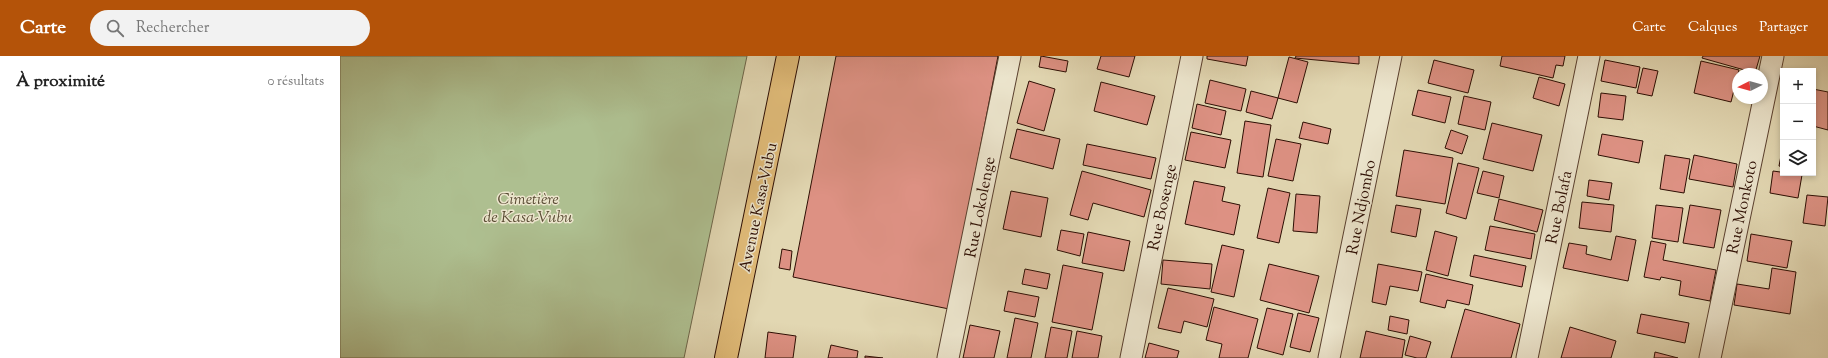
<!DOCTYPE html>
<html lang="fr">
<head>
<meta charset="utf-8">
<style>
  :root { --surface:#fff; --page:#f2f2f2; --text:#222; --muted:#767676; --line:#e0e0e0; --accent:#b45309 }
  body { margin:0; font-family:"Sorts Mill Goudy",serif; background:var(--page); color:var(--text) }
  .controls { position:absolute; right:12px; top:12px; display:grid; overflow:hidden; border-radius:0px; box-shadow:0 2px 6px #0003 }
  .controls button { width:36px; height:36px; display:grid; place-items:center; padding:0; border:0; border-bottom:1px solid var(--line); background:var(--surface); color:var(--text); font:20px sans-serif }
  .compass { position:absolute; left:1392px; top:12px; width:36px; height:36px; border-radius:50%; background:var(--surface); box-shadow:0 2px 6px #0003; rotate:264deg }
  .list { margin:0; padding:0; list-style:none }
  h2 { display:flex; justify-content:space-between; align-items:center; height:52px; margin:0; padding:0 16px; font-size:17px }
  h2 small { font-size:13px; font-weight:400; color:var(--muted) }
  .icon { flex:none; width:22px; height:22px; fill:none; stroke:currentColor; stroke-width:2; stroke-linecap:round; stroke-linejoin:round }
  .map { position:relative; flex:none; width:1488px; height:302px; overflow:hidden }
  header { display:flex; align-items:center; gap:24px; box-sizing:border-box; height:56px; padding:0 20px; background:var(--accent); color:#fff }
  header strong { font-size:19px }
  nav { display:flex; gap:22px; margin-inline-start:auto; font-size:14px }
  .search { width:280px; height:36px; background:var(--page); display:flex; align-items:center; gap:10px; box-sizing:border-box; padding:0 14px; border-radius:22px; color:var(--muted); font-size:15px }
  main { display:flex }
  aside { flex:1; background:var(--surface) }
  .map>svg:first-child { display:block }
</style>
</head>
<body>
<header>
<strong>Carte</strong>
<div class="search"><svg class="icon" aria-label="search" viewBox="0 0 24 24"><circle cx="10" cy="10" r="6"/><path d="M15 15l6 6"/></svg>Rechercher</div>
<nav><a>Carte</a><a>Calques</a><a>Partager</a></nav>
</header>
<main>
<aside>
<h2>À proximité<small>0 résultats</small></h2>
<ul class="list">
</ul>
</aside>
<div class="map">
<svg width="1488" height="302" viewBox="0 0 1488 302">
  <rect width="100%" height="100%" fill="#e2d7b2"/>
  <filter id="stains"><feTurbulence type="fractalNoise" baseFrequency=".005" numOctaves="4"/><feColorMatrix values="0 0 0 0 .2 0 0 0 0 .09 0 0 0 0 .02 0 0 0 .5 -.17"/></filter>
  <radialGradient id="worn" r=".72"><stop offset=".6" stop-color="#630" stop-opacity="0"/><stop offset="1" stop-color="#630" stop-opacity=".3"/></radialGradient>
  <path fill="#aebf90" stroke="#6e664a" d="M0,0H407L344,302H0Z"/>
  <g fill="#dd9183" stroke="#2d0e03">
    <path d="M496,0H658L609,253L453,221Z"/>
    <path d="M701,0L728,5L726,16L699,11Z"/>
    <path d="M761,0H795L789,21L757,13Z"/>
    <path d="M867,0H908L906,10L867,3Z"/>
    <path d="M956,0H1019V8L955,2Z"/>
    <path d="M1162,0H1225L1223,10L1216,9L1213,22L1160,10Z"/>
    <path d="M1363,0H1420L1415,17L1362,2Z"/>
    <path d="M949,1L968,6L957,47L938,42Z"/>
    <path d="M1094,4L1134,14L1128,37L1088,27Z"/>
    <path d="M1265,4L1300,11L1296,32L1261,25Z"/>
    <path d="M1361,5L1399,14L1391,46L1354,37Z"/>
    <path d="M1303,12L1318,15L1312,40L1297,37Z"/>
    <path d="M1199,21L1225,28L1219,50L1193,42Z"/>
    <path d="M870,24L906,33L901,55L865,47Z"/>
    <path d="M689,25L715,33L704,75L677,67Z"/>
    <path d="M761,26L815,40L807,69L754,55Z"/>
    <path d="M1473,33L1488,36V74L1473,70Z"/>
    <path d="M1078,34L1111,41L1105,67L1072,59Z"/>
    <path d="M911,35L938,42L932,63L906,56Z"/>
    <path d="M1261,37L1286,40L1283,64L1258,61Z"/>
    <path d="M1124,40L1151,46L1145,74L1118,68Z"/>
    <path d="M857,48L886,55L881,79L852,72Z"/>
    <path d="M905,65L931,69L923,121L897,117Z"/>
    <path d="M963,66L991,73L988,88L959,82Z"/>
    <path d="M1152,67L1202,79L1193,115L1143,103Z"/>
    <path d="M677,73L720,83L713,113L670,102Z"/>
    <path d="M1111,74L1128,80L1122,98L1105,92Z"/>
    <path d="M851,76L891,84L885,112L845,104Z"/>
    <path d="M1262,78L1303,85L1299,107L1258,99Z"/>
    <path d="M936,83L961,88L953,125L928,120Z"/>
    <path d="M747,88L816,102L811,123L743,109Z"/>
    <path d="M1443,89V111L1439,110Z"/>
    <path d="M1064,94L1113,102L1105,148L1056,140Z"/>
    <path d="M1325,99L1350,103L1344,137L1320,133Z"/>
    <path d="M1354,99L1397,108L1393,131L1349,123Z"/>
    <path d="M1118,107L1139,112L1126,163L1106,157Z"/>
    <path d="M742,115L811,134L804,161L753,147L748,164L730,159Z"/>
    <path d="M1143,115L1164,120L1159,142L1137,137Z"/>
    <path d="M1433,115L1462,119L1458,142L1430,137Z"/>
    <path d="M1249,124L1272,127L1269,144L1247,140Z"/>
    <path d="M854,125L885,131L882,145L900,149L894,179L845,168Z"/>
    <path d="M928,132L950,137L939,187L917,182Z"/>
    <path d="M671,135L708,142L701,181L663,173Z"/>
    <path d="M956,138L980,140L977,177L953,175Z"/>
    <path d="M1467,139L1488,141L1485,170L1463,167Z"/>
    <path d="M1159,143L1203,154L1197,176L1154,164Z"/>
    <path d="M1242,146L1274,149L1271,176L1239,172Z"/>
    <path d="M1056,149L1081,153L1076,181L1051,176Z"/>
    <path d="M1316,149L1343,152L1338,186L1312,182Z"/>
    <path d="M1350,149L1381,154L1374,192L1343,187Z"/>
    <path d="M1150,170L1195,178L1191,203L1145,194Z"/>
    <path d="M721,174L744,178L740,200L717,194Z"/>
    <path d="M1095,175L1117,181L1108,220L1086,214Z"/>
    <path d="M748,176L790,185L784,215L742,207Z"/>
    <path d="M1411,178L1452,185L1447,212L1407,205Z"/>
    <path d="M1276,180L1296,184L1288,225L1223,212L1229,187L1247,190L1246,198L1271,204Z"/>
    <path d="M1311,185L1326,188L1323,204L1376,214L1370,245L1339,239L1341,225L1321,221L1320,224L1304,221Z"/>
    <path d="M882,189L904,194L894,241L871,236Z"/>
    <path d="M442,193L452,195L450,214L439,212Z"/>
    <path d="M1134,199L1186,210L1182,231L1130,220Z"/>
    <path d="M823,204L872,208L870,233L821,228Z"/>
    <path d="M929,208L979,220L969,257L920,244Z"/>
    <path d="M1038,208L1082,216L1078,235L1050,230L1046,249L1032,246Z"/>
    <path d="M723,209L763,217L752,274L712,266Z"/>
    <path d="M1432,212L1456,216L1450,258L1394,249L1397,228L1429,233Z"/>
    <path d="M685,213L710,218L707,233L682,228Z"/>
    <path d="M1086,218L1133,229L1129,249L1107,244L1105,252L1080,246Z"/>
    <path d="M828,232L874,243L867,271L844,265L841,277L818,272Z"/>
    <path d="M668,235L699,241L695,261L664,255Z"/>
    <path d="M874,251L918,263L908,302H879L882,288L866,284Z"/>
    <path d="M927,252L953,258L943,299L917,292Z"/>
    <path d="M1125,253L1180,268L1171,302H1111Z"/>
    <path d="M958,257L979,262L970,296L950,291Z"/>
    <path d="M1301,258L1349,267L1345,287L1297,277Z"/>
    <path d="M1050,260L1069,264L1067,278L1048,274Z"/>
    <path d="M675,262L698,267L691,302H667Z"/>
    <path d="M630,269L660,275L654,302H623Z"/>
    <path d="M711,271L732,275L727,302H705Z"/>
    <path d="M1230,271L1276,285L1271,302H1221Z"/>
    <path d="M737,275L762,280L758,302H732Z"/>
    <path d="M1026,275L1065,284L1062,302H1020Z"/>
    <path d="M428,276L456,280L453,302H425Z"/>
    <path d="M1070,280L1091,286L1086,302H1077L1065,299Z"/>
    <path d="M809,287L839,295L837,302H805Z"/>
    <path d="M491,289L518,295L517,302H488Z"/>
    <path d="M1315,296L1338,302H1314Z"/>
    <path d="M525,300L543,302H525Z"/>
  </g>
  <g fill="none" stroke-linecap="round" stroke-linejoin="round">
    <g stroke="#5a402f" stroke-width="23">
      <g id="minor">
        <path d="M608,302L670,0"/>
        <path d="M791,302L852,0"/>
        <path d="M989,302L1051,0"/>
        <path d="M1187,302L1249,0"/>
        <path d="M1370,302L1433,0"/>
      </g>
    </g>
    <g stroke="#2d0e03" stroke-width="24">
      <path id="major" d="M386,302L448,0"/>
    </g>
    <use href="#minor" stroke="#ece5cd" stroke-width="21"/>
    <use href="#major" stroke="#e1bc79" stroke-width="22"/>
  </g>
  <g text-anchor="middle" stroke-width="3" stroke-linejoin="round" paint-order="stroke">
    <g font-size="16" font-style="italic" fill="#5a4c34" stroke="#ece5cd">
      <text x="188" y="148">Cimetière<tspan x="188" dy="18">de Kasa-Vubu</tspan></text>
    </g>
    <g font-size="16" fill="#2d0e03" stroke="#ece5cd">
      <text transform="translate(417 151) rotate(-78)" y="6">Avenue Kasa-Vubu</text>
      <text transform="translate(639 151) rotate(-79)" y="6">Rue Lokolenge</text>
      <text transform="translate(821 151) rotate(-78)" y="6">Rue Bosenge</text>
      <text transform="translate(1020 151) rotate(-79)" y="6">Rue Ndjombo</text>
      <text transform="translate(1218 151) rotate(-78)" y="6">Rue Bolafa</text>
      <text transform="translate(1401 151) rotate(-78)" y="6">Rue Monkoto</text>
    </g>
  </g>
  <rect width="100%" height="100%" filter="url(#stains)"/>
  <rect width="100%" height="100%" fill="url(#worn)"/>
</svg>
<div class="controls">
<button>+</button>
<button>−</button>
<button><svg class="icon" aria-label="layers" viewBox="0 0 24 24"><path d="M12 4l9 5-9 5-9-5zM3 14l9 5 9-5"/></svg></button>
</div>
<svg class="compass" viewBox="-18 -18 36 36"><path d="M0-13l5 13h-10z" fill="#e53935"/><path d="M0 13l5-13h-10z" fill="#767676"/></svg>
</div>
</main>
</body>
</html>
